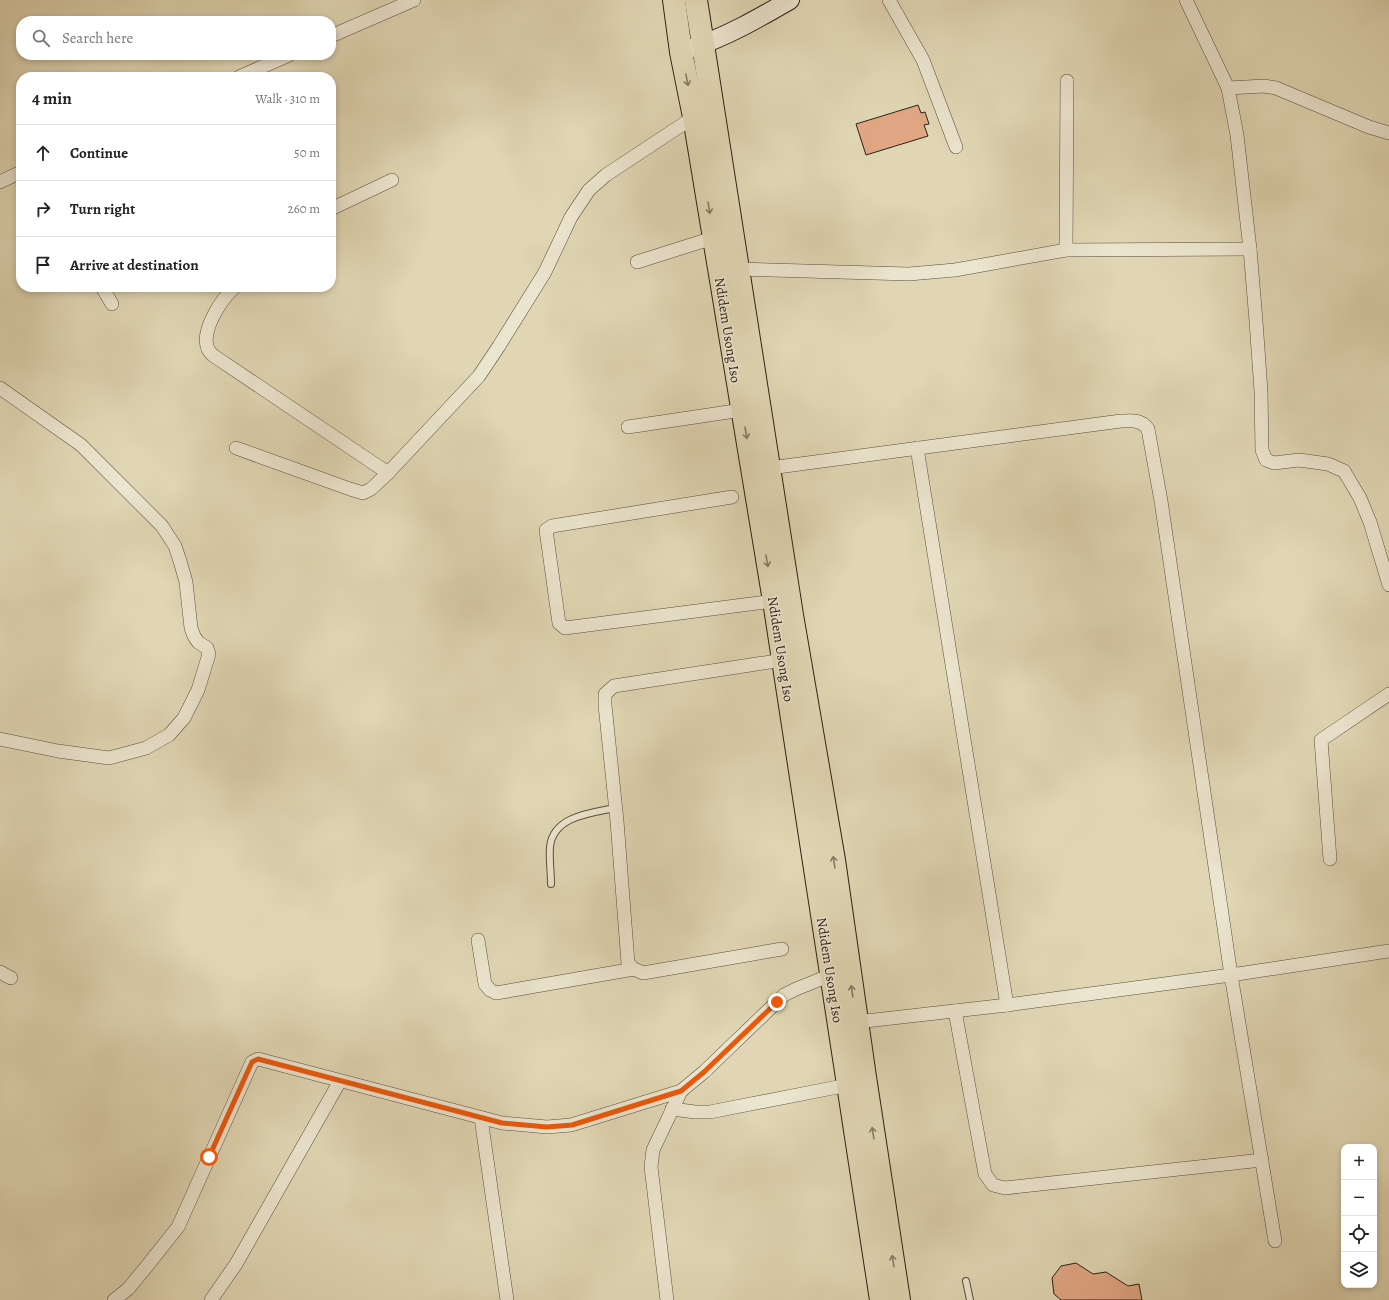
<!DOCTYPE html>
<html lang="en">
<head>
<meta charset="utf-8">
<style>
  :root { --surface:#fff; --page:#f6f6f6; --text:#222; --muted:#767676; --line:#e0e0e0 }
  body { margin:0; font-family:Alegreya,serif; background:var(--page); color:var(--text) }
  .controls { position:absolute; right:12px; bottom:12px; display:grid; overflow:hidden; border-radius:8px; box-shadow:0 2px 6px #0003 }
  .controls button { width:36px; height:36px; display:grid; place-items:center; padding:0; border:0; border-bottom:1px solid var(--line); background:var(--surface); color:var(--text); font:20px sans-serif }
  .stop { position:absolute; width:12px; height:12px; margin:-9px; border:3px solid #ea580c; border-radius:50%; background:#fff }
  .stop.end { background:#ea580c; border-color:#fff; box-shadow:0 1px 4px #0008 }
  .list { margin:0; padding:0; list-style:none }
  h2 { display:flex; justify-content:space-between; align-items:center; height:52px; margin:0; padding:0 16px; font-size:17px }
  h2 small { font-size:13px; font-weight:400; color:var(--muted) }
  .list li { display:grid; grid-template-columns:26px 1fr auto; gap:12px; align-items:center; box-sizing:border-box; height:56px; padding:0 16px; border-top:1px solid var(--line) }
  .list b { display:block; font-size:15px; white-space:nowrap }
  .list em { font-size:13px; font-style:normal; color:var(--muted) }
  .icon { flex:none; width:22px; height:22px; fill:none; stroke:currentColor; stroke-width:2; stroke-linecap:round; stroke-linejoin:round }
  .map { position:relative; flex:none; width:1389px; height:1300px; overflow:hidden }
  .search { position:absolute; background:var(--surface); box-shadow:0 2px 6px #0003; left:16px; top:16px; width:320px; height:44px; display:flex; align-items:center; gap:10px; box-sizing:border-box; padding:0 14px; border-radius:16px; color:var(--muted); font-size:15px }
  .panel { position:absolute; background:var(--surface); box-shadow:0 2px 6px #0003; left:16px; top:72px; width:320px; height:220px; border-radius:16px }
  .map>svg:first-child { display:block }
</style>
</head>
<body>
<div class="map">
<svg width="1389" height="1300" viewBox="0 0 1389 1300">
  <rect width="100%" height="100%" fill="#e0d6b3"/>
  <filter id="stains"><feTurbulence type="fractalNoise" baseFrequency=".005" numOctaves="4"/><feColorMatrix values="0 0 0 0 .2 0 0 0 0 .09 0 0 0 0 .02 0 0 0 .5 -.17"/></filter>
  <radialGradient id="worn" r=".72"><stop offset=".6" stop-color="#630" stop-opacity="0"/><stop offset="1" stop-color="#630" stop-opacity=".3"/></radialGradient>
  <g fill="#e1a785" stroke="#2b2115">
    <path d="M918,105L921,113L925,112L929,124L924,125L928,136L866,155L856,124Z"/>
    <path d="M1076,1263L1093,1274L1106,1272L1128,1286L1139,1284L1142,1300H1061L1054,1294L1052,1278L1061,1266Z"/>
  </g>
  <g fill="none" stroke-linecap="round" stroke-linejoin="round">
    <g stroke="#584e3c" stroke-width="8">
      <g id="lane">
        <path d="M551,884C551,872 549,859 550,847C553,816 591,813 615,808"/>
        <path d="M966,1281L970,1300"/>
      </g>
    </g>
    <g stroke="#584e3c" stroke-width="14">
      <g id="street">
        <path d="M889,0L923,60L956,147"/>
        <path d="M1186,0L1228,88L1237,135L1250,249L1256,321L1261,391L1262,450L1266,460L1274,463L1299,460L1328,464L1344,471L1360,498L1370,522L1389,585"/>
        <path d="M331,36L414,0"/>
        <path d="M239,77L289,55"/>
        <path d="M1228,88L1264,86L1276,88L1369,127L1389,133"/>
        <path d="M0,182L21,172"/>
        <path d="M331,209L392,180"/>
        <path d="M1066,250L1067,81"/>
        <path d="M637,262L713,238"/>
        <path d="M737,269L909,274L955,270L1066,250L1250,249"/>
        <path d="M102,287L112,304"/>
        <path d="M235,287C222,298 200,331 208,349C209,352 212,354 214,356L388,473"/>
        <path d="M0,388L81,445L162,526L175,546L180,561L186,582L191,628L194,636L198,642L207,648L209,654L198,690L184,718L169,735L146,748L109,758L58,751L0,739"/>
        <path d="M628,427L742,410"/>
        <path d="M236,448L350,489L363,493L371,489L388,473L479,376L499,346L545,272L571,217L589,190L606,175L694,117"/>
        <path d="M917,448L1007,1005"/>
        <path d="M770,468L1121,421C1131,421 1141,419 1148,429L1161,501L1231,975L1275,1241"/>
        <path d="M732,497L552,526L546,530L559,623L565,628L774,601"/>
        <path d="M1330,859L1321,740L1389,694"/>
        <path d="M478,940L485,984L490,990L496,993L634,969"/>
        <path d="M782,949L643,973L634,969L628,963L617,821L605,705V694L614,686L783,660"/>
        <path d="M0,972L11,978"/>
        <path d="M955,1011L985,1174L993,1185L1005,1188L1262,1160"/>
        <path d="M857,1022L1007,1005L1231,975L1389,951"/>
        <path d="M672,1109L695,1112H710L848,1085"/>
        <path d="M481,1118L507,1300"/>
        <path d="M114,1300L128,1289L147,1266L178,1227L252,1062L258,1059L502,1123L547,1127L571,1125L681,1091L704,1072L784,995L796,989L831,975"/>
        <path d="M211,1300L236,1264L340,1081"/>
        <path d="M667,1300L651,1167L653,1150L681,1091"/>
      </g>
    </g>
    <g stroke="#2b2115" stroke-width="20">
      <path id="secondary" d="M692,48C726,37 759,18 790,0"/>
    </g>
    <g stroke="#2b2115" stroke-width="24">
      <g id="highway">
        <path d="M674,0L681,52L694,117L774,601L881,1300"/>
        <path d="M696,0L792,615L834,860L865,1077L899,1300"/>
      </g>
    </g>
    <use href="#lane" stroke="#ebe4ce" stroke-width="6"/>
    <use href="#street" stroke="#ebe4ce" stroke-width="13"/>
    <use href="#secondary" stroke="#ebe4ce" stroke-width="18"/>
    <use href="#highway" stroke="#e0d6b3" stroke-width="22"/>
  </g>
  <defs><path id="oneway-shaft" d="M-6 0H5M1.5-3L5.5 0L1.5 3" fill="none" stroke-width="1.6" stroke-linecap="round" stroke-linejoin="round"/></defs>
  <g stroke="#867c64">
    <use href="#oneway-shaft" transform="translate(687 80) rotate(79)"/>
    <use href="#oneway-shaft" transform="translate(709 208) rotate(81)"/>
    <use href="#oneway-shaft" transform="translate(746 433) rotate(80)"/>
    <use href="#oneway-shaft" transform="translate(767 561) rotate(80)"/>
    <use href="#oneway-shaft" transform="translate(834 862) rotate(-99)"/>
    <use href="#oneway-shaft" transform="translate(852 991) rotate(-98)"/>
    <use href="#oneway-shaft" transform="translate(873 1133) rotate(-99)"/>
    <use href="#oneway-shaft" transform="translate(893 1261) rotate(-99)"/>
  </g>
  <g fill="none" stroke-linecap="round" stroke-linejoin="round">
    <path stroke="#ea580c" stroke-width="5" d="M209,1157L252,1062L258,1059L502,1123L547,1127L572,1125L681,1091L704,1072L777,1002"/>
  </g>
  <g text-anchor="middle" stroke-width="3" stroke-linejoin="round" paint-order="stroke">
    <g font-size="14" fill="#2b2115" stroke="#ebe4ce">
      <text transform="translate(728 330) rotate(81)" y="5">Ndidem Usong Iso</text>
      <text transform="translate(781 649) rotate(81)" y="5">Ndidem Usong Iso</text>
      <text transform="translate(830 970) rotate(81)" y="5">Ndidem Usong Iso</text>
    </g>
  </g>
  <rect width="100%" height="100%" filter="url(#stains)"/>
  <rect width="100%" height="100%" fill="url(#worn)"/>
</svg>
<div class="controls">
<button>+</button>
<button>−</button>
<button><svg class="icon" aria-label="locate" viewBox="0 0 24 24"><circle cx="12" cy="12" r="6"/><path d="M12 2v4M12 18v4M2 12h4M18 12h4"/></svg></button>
<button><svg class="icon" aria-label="layers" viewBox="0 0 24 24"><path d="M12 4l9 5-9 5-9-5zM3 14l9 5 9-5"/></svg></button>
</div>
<div class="stop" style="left:209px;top:1157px"></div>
<div class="stop end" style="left:777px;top:1002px"></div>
<div class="search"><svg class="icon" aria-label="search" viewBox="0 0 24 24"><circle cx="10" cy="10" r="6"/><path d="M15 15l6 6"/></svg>Search here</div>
<section class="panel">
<h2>4 min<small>Walk · 310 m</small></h2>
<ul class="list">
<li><svg class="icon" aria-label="ahead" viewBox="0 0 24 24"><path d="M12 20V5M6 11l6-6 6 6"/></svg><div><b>Continue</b></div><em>50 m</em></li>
<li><svg class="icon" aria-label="right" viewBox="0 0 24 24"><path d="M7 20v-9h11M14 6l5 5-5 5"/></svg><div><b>Turn right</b></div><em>260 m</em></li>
<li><svg class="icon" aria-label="arrive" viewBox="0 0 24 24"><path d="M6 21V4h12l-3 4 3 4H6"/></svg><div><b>Arrive at destination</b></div></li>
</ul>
</section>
</div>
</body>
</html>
